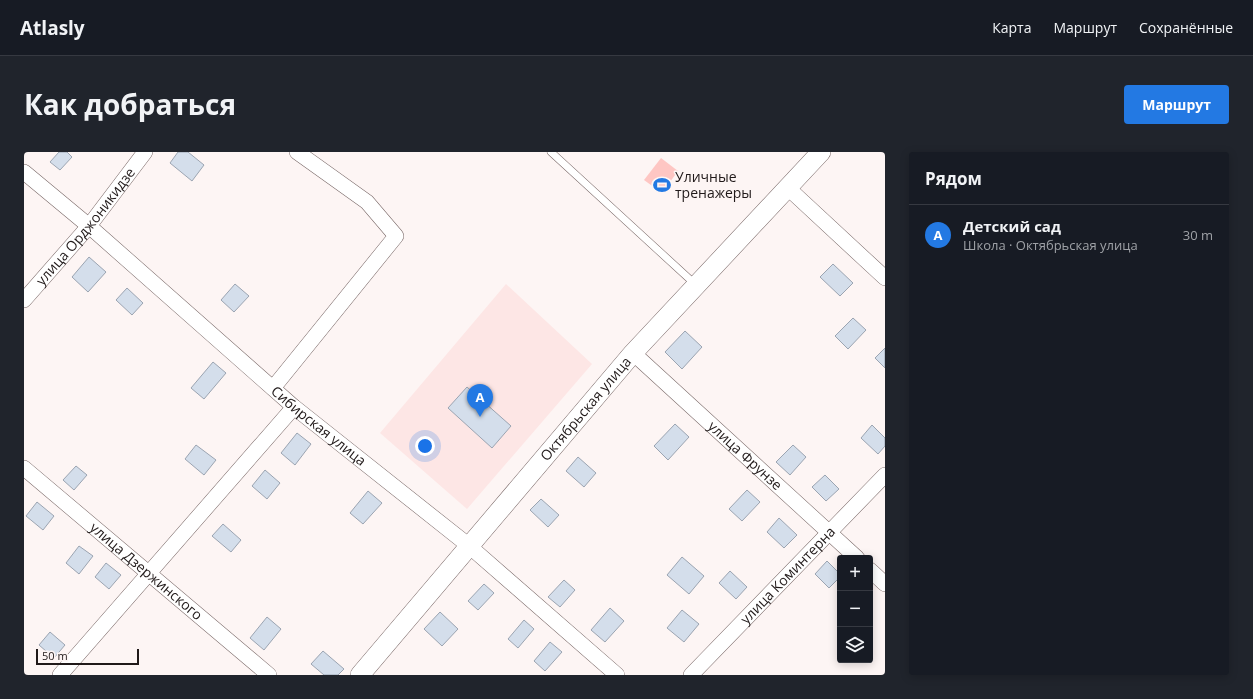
<!DOCTYPE html>
<html lang="ru">
<head>
<meta charset="utf-8">
<style>
  :root { --surface:#171b24; --page:#20242c; --text:#f1f3f6; --muted:#9ea1a6; --line:#363941; --accent:#2379e3 }
  body { margin:0; font-family:"Open Sans",sans-serif; background:var(--page); color:var(--text) }
  .controls { position:absolute; right:12px; bottom:12px; display:grid; overflow:hidden; border-radius:4px; box-shadow:0 2px 10px #0003 }
  .controls button { width:36px; height:36px; display:grid; place-items:center; padding:0; border:0; border-bottom:1px solid var(--line); background:var(--surface); color:var(--text); font:20px sans-serif }
  .scale { position:absolute; left:12px; bottom:10px; width:103px; box-sizing:border-box; padding-left:4px; border:2px solid #201919; border-top:0; font-size:11px; line-height:14px; white-space:nowrap; color:#201919; -webkit-text-stroke:3px #fdf5f4; paint-order:stroke }
  .you { position:absolute; left:401px; top:294px; width:14px; height:14px; margin:-10px; border:3px solid #fff; border-radius:50%; background:#1a73e8; box-shadow:0 0 0 6px #1a73e833 }
  .badge { display:grid; place-items:center; width:26px; height:26px; border-radius:50%; background:var(--accent); color:#fff; font-size:13px; font-weight:700 }
  .pin { position:absolute; translate:-50% -33px; filter:drop-shadow(0 1px 2px #0008) }
  .pin::after { content:''; position:absolute; top:21px; width:14px; height:12px; background:inherit; clip-path:polygon(0 0,100% 0,50% 100%) }
  .list { margin:0; padding:0; list-style:none }
  h2 { display:flex; justify-content:space-between; align-items:center; height:52px; margin:0; padding:0 16px; font-size:17px }
  h2 small { font-size:13px; font-weight:400; color:var(--muted) }
  .list li { display:grid; grid-template-columns:26px 1fr auto; gap:12px; align-items:center; box-sizing:border-box; height:60px; padding:0 16px; border-top:1px solid var(--line) }
  .list b { display:block; font-size:15px; white-space:nowrap }
  .list p { margin:0; font-size:13px; white-space:nowrap; color:var(--muted) }
  .list em { font-size:13px; font-style:normal; color:var(--muted) }
  .icon { flex:none; width:22px; height:22px; fill:none; stroke:currentColor; stroke-width:2; stroke-linecap:round; stroke-linejoin:round }
  .map { position:relative; flex:none; width:861px; height:523px; overflow:hidden; border-radius:4px }
  header { display:flex; align-items:center; gap:24px; box-sizing:border-box; height:56px; padding:0 20px; background:var(--surface); border-bottom:1px solid var(--line) }
  header strong { font-size:19px }
  nav { display:flex; gap:22px; margin-inline-start:auto; font-size:14px }
  .intro { display:flex; align-items:center; justify-content:space-between; box-sizing:border-box; height:96px; padding:0 24px }
  h1 { margin:0; font-size:28px }
  .button { padding:10px 18px; border-radius:4px; background:var(--accent); color:#fff; font-size:14px; font-weight:700 }
  main { display:flex; gap:24px; padding:0 24px }
  aside { flex:1; background:var(--surface); border-radius:4px; box-shadow:0 2px 10px #0003 }
  .map>svg:first-child { display:block }
</style>
</head>
<body>
<header>
<strong>Atlasly</strong>
<nav><a>Карта</a><a>Маршрут</a><a>Сохранённые</a></nav>
</header>
<div class="intro"><h1>Как добраться</h1><a class="button">Маршрут</a></div>
<main>
<div class="map">
<svg width="861" height="523" viewBox="0 0 861 523">
  <rect width="100%" height="100%" fill="#fdf5f4"/>
  <path fill="#fde6e5" d="M482,132L568,212L443,357L356,281Z"/>
  <path fill="#fec6c3" d="M637,6L654,19L638,41L620,28Z"/>
  <g fill="#d4deeb" stroke="#9ba4b1">
    <path d="M35,0H43L48,5L36,18L26,10Z"/>
    <path d="M154,0H164L180,13L168,29L146,11Z"/>
    <path d="M65,105L82,120L64,140L48,125Z"/>
    <path d="M809,112L829,131L816,144L796,125Z"/>
    <path d="M211,132L225,144L210,160L197,148Z"/>
    <path d="M103,136L119,151L108,163L92,148Z"/>
    <path d="M829,166L842,178L824,197L811,184Z"/>
    <path d="M661,179L678,195L658,217L641,200Z"/>
    <path d="M861,196V216L851,206Z"/>
    <path d="M189,210L202,221L180,247L167,236Z"/>
    <path d="M443,235L487,274L468,296L424,256Z"/>
    <path d="M651,272L665,285L644,308L630,294Z"/>
    <path d="M848,273L861,286V294L854,302L837,286Z"/>
    <path d="M273,281L287,292L271,313L257,301Z"/>
    <path d="M172,293L192,308L180,323L161,307Z"/>
    <path d="M769,293L782,305L766,323L752,310Z"/>
    <path d="M554,305L572,321L560,335L542,319Z"/>
    <path d="M52,314L63,323L50,338L39,328Z"/>
    <path d="M241,318L256,331L243,347L228,334Z"/>
    <path d="M801,323L815,337L802,349L788,335Z"/>
    <path d="M723,338L736,350L718,369L705,357Z"/>
    <path d="M344,339L358,351L339,372L326,361Z"/>
    <path d="M517,347L535,363L524,375L506,358Z"/>
    <path d="M13,350L30,364L19,378L2,364Z"/>
    <path d="M755,366L773,383L760,396L743,380Z"/>
    <path d="M199,372L217,388L207,400L188,384Z"/>
    <path d="M55,394L69,404L55,422L42,411Z"/>
    <path d="M658,405L680,424L665,442L643,423Z"/>
    <path d="M803,409L816,422V425L805,436L791,422Z"/>
    <path d="M82,411L97,423L85,437L71,425Z"/>
    <path d="M706,419L723,435L712,447L695,431Z"/>
    <path d="M540,428L551,438L536,455L524,445Z"/>
    <path d="M460,432L470,441L454,458L444,449Z"/>
    <path d="M586,456L600,469L581,490L567,478Z"/>
    <path d="M658,458L675,472L660,490L643,476Z"/>
    <path d="M416,460L434,477L418,494L400,477Z"/>
    <path d="M243,465L257,477L240,498L226,486Z"/>
    <path d="M500,468L510,477L494,496L484,487Z"/>
    <path d="M26,480L41,493L30,506L15,493Z"/>
    <path d="M526,490L538,500L521,519L510,509Z"/>
    <path d="M299,499L320,517L314,523H300L287,512Z"/>
  </g>
  <g fill="none" stroke-linecap="round" stroke-linejoin="round">
    <g stroke="#796867" stroke-width="8">
      <path id="service" d="M527,0L672,133"/>
    </g>
    <g stroke="#796867" stroke-width="16">
      <g id="minor">
        <path id="s1" d="M0,20L65,74L270,255L444,393L593,523"/>
        <path d="M764,36L861,126"/>
        <path id="s2" d="M0,148L65,74L121,0"/>
        <path id="s3" d="M609,201L833,406"/>
        <path d="M249,236L372,84L343,50L273,0"/>
        <path id="s4" d="M0,316L245,523"/>
        <path d="M846,418L861,432"/>
        <path d="M36,523L270,255"/>
        <path id="s5" d="M667,523L861,323"/>
      </g>
    </g>
    <g stroke="#796867" stroke-width="20">
      <g id="tertiary">
        <path id="s6" d="M336,523L609,201L797,0"/>
      </g>
    </g>
    <use href="#service" stroke="#fff" stroke-width="7"/>
    <use href="#minor" stroke="#fff" stroke-width="15"/>
    <use href="#tertiary" stroke="#fff" stroke-width="19"/>
  </g>
  <defs>
    <g id="stadium-bare" transform="scale(1.38)"><path d="M0-5a6.5 5 0 1 0 0 10a6.5 5 0 1 0 0-10ZM-3.5-1.8h7v3.6h-7Z" fill="#2379e3" stroke="#fdf5f4" stroke-width="2.5" paint-order="stroke"/></g>
  </defs>
  <g fill-rule="evenodd">
    <use href="#stadium-bare" x="638" y="33"/>
  </g>
  <g text-anchor="middle" stroke-width="3" stroke-linejoin="round" paint-order="stroke">
    <g font-size="14" fill="#201919" stroke="#fdf5f4" text-anchor="start">
      <text x="651" y="30">Уличные<tspan x="651" dy="16">тренажеры</tspan></text>
    </g>
    <g font-size="14" fill="#201919" stroke="#fdf5f4">
      <text dy="5" stroke="none"><textPath href="#s2" startOffset="96">улица Орджоникидзе</textPath></text>
      <text dy="5" stroke="none"><textPath href="#s6" startOffset="349">Октябрьская улица</textPath></text>
      <text dy="5" stroke="none"><textPath href="#s1" startOffset="389">Сибирская улица</textPath></text>
      <text dy="5" stroke="none"><textPath href="#s3" startOffset="152">улица Фрунзе</textPath></text>
      <text dy="5" stroke="none"><textPath href="#s4" startOffset="160">улица Дзержинского</textPath></text>
      <text dy="5" stroke="none"><textPath href="#s5" startOffset="139">улица Коминтерна</textPath></text>
    </g>
  </g>
</svg>
<div class="controls">
<button>+</button>
<button>−</button>
<button><svg class="icon" aria-label="layers" viewBox="0 0 24 24"><path d="M12 4l9 5-9 5-9-5zM3 14l9 5 9-5"/></svg></button>
</div>
<div class="scale">50 m</div>
<div class="you"></div>
<div class="pin badge" style="left:456px;top:265px">A</div>
</div>
<aside>
<h2>Рядом<small></small></h2>
<ul class="list">
<li><span class="badge">A</span><div><b>Детский сад</b><p>Школа · Октябрьская улица</p></div><em>30 m</em></li>
</ul>
</aside>
</main>
</body>
</html>
